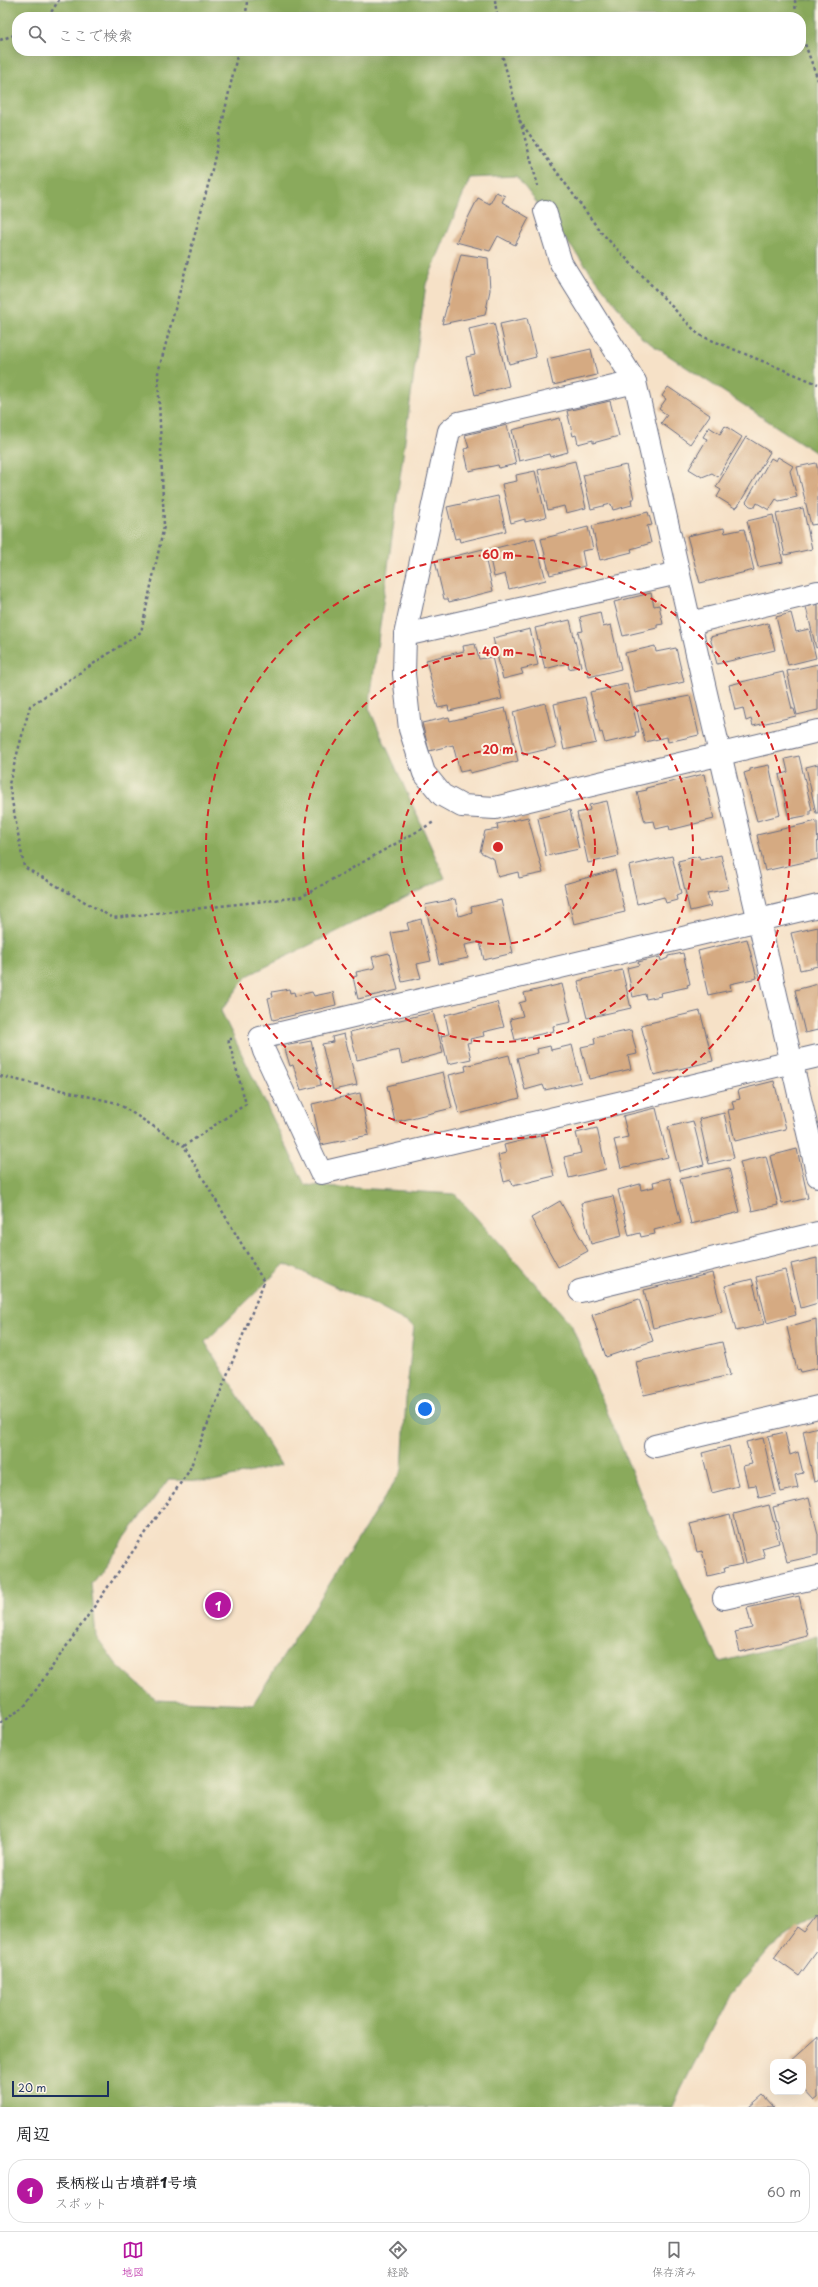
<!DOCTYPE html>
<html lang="ja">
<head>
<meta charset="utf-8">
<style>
  :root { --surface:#fff; --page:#f2f2f2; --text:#202124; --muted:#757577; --line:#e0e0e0; --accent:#b5179e }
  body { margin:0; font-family:"Playpen Sans","Klee One",sans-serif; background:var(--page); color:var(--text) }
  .controls { position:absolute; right:12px; bottom:12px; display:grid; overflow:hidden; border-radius:8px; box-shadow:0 4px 16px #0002 }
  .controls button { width:36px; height:36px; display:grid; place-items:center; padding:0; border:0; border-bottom:1px solid var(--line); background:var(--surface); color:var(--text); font:20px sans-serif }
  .scale { position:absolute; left:12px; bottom:10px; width:97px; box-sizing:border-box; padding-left:4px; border:2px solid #1b2f5e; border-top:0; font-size:11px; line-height:14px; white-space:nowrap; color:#1b2f5e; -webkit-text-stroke:3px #fcf5e5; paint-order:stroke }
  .you { position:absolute; left:425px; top:1409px; width:14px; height:14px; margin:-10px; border:3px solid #fff; border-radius:50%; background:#1a73e8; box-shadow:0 0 0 6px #1a73e833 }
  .badge { display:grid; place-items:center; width:26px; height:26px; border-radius:50%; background:var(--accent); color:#fff; font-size:13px; font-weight:700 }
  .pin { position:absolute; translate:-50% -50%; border:2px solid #fff; box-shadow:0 1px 4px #0006 }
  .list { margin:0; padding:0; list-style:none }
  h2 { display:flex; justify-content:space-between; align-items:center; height:52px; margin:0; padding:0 16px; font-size:17px }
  h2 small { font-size:13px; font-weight:400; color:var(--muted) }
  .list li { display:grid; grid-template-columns:26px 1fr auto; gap:12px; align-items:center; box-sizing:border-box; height:64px; margin:0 8px 8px; padding:0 8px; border:1px solid var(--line); border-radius:16px }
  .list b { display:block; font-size:15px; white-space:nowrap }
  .list p { margin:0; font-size:13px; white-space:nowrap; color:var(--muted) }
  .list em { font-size:13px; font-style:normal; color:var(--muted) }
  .icon { flex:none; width:22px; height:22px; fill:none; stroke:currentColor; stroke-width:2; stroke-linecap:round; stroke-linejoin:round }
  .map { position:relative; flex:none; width:818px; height:2107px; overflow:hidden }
  .search { position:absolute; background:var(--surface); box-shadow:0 4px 16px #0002; left:12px; right:12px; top:12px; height:44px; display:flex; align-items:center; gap:10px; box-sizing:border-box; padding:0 14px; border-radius:16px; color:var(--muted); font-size:15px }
  .sheet { height:124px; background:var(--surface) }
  nav { display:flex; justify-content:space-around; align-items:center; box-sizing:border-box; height:56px; border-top:1px solid var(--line); background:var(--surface); font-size:11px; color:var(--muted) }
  nav a { display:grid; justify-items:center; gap:2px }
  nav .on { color:var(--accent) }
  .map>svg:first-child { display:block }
</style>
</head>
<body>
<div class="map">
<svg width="818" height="2107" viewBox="0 0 818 2107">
  <rect width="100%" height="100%" fill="#fcf5e5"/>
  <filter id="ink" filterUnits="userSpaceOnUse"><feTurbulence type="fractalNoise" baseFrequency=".025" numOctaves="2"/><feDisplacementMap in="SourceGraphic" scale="8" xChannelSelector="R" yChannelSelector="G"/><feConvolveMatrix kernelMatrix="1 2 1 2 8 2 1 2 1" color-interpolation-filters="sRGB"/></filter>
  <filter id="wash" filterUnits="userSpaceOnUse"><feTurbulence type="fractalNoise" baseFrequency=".012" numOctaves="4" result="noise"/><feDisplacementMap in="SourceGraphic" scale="16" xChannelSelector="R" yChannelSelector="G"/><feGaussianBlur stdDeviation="0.9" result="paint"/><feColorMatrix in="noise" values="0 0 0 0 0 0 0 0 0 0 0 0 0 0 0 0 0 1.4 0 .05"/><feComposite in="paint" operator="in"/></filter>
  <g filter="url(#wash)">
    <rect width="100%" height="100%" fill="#f6e1c7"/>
    <path fill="#8aaa5c" stroke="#526c5d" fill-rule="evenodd" d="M0,0H818V454L642,338L516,176L470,178L426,284L369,708L445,878L247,976L221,1011L305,1185L455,1194L571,1324L642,1497L720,1662L818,1636V1915L770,1948L726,2001L672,2107H0ZM17,17H801V51H17ZM285,1264L367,1301L414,1326L406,1398L402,1470L253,1704L156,1700L117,1665L96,1636L91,1583L168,1480L214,1481L281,1465L205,1342Z"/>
    <g id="blocks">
      <g fill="#d5aa82">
        <path d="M496,192L505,196L502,202L529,218L515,245L498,236L490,251L456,242L478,198L490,204Z"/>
        <path d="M461,254L488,258L490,290L485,315L442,324Z"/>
        <path d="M527,318L536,357L509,364L500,324Z"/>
        <path d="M494,323L509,386L475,395L466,357L475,355L469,329Z"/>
        <path d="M591,349L597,375L553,385L547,359Z"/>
        <path d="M668,387L710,415L690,444L661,423L667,415L659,409L666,399L662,396Z"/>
        <path d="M610,401L619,436L593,443V440L578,444L576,435L573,436L567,411Z"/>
        <path d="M560,418L568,452L550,457L549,454L519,461L512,430Z"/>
        <path d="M507,425L516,464L499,468L498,465L469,471L464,449L469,448L465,435Z"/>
        <path d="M725,426L742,437L718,477L712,473L702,477L689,469L707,439L703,437L709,427L720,434Z"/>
        <path d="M746,437L770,452L738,506L735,508L717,497L721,490L716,487Z"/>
        <path d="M778,457L793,466L790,471L797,497L779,501L776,499L769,510L757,503L755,507L750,506L746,502L771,458L776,461Z"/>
        <path d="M575,461L586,508L566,513L564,506L548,510L538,470Z"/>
        <path d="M816,463L818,471V524L811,525L797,467Z"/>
        <path d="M626,465L634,499H631L632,505L613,510L611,504L591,509L583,475Z"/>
        <path d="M535,471L546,517L525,522V519L511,523L502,484L517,481L516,475Z"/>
        <path d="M498,496L506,531L460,542L459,538L455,539L447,507Z"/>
        <path d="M803,508L812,549L785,555L776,514Z"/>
        <path d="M648,512L652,525L647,526L651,543L631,549L632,552L600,560L592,526Z"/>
        <path d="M773,515L783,562L758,567L747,521Z"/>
        <path d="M588,527L593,549L582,551L585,566L550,575L541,539Z"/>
        <path d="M724,528L725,533L744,529L754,570L700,583L687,536Z"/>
        <path d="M535,538L546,580L509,589L505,574L494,577L488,550Z"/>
        <path d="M483,549L493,591L449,602L448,599H444L435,561Z"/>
        <path d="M651,593L654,606L659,605L663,624L657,625V628L623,636L614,602Z"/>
        <path d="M818,604V647L816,648L806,607Z"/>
        <path d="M600,612L603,627L611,625L621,669L589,677L578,632L583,631L580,617Z"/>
        <path d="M791,613L796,632L809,629L816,658L788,665L776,617Z"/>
        <path d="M570,620L581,666L569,669L568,663L545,669L535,628Z"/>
        <path d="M768,623L775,650L717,664L710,637Z"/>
        <path d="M530,629L538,665L521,669L523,674L503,679L493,638Z"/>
        <path d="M475,644L479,659L492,657L502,699L449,711L448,706L438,708L426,660L464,651L463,646Z"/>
        <path d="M655,646L656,652L676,648L684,682L635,693L625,653Z"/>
        <path d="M818,664V710L797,715L787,671Z"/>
        <path d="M783,672L792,709H794L796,716L753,726L751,719L746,721L743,708L735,710L729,685Z"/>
        <path d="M627,684L639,732H635L636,736L605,743L602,732L600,733L590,692Z"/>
        <path d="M690,696L699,735L668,742L667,737L645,742L636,706Z"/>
        <path d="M585,697L596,743L564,750L554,704Z"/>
        <path d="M545,703L556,747L523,755L513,712Z"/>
        <path d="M505,708L518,761L470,773V770L460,772L453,745L429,751L422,723L449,717L450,721Z"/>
        <path d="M799,756L812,810L810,811V815L789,819L779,775L788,772L785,759Z"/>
        <path d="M818,764V813H816L806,767Z"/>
        <path d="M769,765L780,815L757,821L744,773L750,771V769Z"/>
        <path d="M704,774L714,819L670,830L669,826L656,829L654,821L645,822L637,792L647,790L646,788Z"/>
        <path d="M607,801L619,856L588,863L577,813L590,810L589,805Z"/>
        <path d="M570,810L579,849L546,856L538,818Z"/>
        <path d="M528,817L543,873L519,878L518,872L498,877L494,859L480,852L485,831L498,829L497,824Z"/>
        <path d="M817,821L818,859L765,871L757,835Z"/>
        <path d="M721,855L729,889L707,893L711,906L690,911L678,861L699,856L700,860Z"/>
        <path d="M672,856L681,893L676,895L677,900L666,903L664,897L637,904L629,866Z"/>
        <path d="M615,870L625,912L574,924L564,884Z"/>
        <path d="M455,899L459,916L472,912L471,907L501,900L513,953L484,960L480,942L465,945L468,958L439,964L425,905Z"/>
        <path d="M421,919L431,961L417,964L421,978L402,982L391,933L409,930L407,923Z"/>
        <path d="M818,927V966L800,970L791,933Z"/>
        <path d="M747,939L757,978L730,984L731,990L708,995L698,951Z"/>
        <path d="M389,953L398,990L358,999L353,977L357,976L356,972L375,968L372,957Z"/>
        <path d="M683,953L690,984L687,985L688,987L660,993L661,996L646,999L645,994L633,997L627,968L639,965L638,962L660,957L661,961L668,958V956Z"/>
        <path d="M622,970L631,1008L587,1018L578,981Z"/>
        <path d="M562,984L571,1022L553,1026L554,1031L515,1040L510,1019L523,1016L519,1003L526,1001L524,993Z"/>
        <path d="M818,984V1030L805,1033L795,990Z"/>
        <path d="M289,989L290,993L294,992L295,996L312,992L314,996L333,992L336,1005L273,1020L268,998L273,997L272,992Z"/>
        <path d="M497,1002L504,1027L483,1032L484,1036L470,1039L471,1042L467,1043L471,1059L448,1064L441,1036L449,1034L445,1015Z"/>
        <path d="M700,1011L713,1061L654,1075L641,1025Z"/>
        <path d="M433,1012L443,1053L402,1064L399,1050L357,1060L350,1032Z"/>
        <path d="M631,1030L637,1054L628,1056L631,1069L589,1079L581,1047L595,1044L594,1038Z"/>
        <path d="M344,1034L357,1085L333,1090L322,1044L333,1042L332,1037Z"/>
        <path d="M311,1041L321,1085L301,1090L293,1065L290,1066L284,1046Z"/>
        <path d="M572,1045L581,1082L545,1090L543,1085L525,1090L517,1058L538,1053L537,1049L550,1046L551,1050Z"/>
        <path d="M509,1055L520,1098L459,1114L449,1075L466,1071L465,1066Z"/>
        <path d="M443,1072L452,1108L395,1122L387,1086Z"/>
        <path d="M774,1081L786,1129L735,1141L728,1110L734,1109L732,1101L740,1099L738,1090Z"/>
        <path d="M360,1093L369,1135L321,1145L312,1104Z"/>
        <path d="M656,1108L668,1157L621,1168L614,1140L628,1137L623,1116Z"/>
        <path d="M724,1113L734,1158L709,1164L699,1119Z"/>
        <path d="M693,1121L704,1165L679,1171L668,1127Z"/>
        <path d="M597,1128L606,1169L569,1178L564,1157L581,1153L576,1133Z"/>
        <path d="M544,1135L554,1176L513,1186L511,1180L504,1182L498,1155L506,1153L504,1145Z"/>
        <path d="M797,1149L808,1198L782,1204L770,1156Z"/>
        <path d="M766,1156L778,1205L752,1211L740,1162Z"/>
        <path d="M729,1168L740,1212L691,1224L680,1179Z"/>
        <path d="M670,1178L681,1223L654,1230L655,1234L641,1237L640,1233L629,1236L618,1190L640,1184L641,1190L654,1187L653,1182Z"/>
        <path d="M613,1196L622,1236L591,1244L581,1203Z"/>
        <path d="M560,1201L588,1251L558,1267L531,1218Z"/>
        <path d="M817,1258L818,1303L801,1308L791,1264Z"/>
        <path d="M785,1270L796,1315L767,1323L756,1277Z"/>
        <path d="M712,1273L722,1311L653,1328L644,1290Z"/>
        <path d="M752,1279L764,1324L736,1331L725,1286Z"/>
        <path d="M639,1299L653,1341L606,1357L592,1315Z"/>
        <path d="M816,1319L818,1368L801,1372L800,1369L797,1370L787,1327Z"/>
        <path d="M722,1342L730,1375L644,1395L636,1362Z"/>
        <path d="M818,1427V1481L814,1482L803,1431Z"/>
        <path d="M785,1432L790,1455L798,1452L803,1473L795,1475L798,1488L781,1492L768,1436Z"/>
        <path d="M763,1438L776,1494L759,1498L756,1485L748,1486L743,1466L752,1464L746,1442Z"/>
        <path d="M729,1446L738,1486L712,1493L702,1453Z"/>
        <path d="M809,1498L818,1534V1555L787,1562L773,1507Z"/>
        <path d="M769,1505L779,1543L762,1548L765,1558L746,1563L734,1514Z"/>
        <path d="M730,1514L742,1564L724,1568L725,1572L708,1576L702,1551L697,1552L690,1524Z"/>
        <path d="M799,1596L808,1636L740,1652L735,1632L752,1628L747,1608Z"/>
        <path d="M818,1914V1950L799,1976L774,1958L797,1927L804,1932Z"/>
        <path d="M818,2036V2098L814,2101L803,2089V2062H789Z"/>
        <path d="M763,2095L774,2107H749Z"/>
      </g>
    </g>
  </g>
  <g filter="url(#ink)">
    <use href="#blocks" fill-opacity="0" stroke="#686d83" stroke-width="1"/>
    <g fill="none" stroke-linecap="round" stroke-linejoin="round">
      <g stroke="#686d83" stroke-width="24">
        <g id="street">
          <path d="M545,211L561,263L635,382"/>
          <path d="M690,623L818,592"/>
          <path d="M405,635L678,573"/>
          <path d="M818,731L495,808L462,806L442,795L424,773L410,729L404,674L405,635L449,431L459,423L635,382C695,647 756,911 818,1176"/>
          <path d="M818,906L260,1038L264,1051L321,1173L818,1056"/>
          <path d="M580,1291L818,1233"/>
          <path d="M655,1446L818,1407"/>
          <path d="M724,1598L818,1577"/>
        </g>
      </g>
      <g stroke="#686d83" stroke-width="2.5" stroke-dasharray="3 3" stroke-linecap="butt">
        <path d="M495,0L497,17"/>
        <path d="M795,0L796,17"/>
        <path d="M48,17L59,0"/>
        <path d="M246,17L247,0"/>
        <path d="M801,33L818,80"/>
        <path d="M0,40L17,34"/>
        <path d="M238,51L211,174L158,373L164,526L141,632L30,706L9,784L24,867L113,918L301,897L434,822"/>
        <path d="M501,51L538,186"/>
        <path d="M519,120L600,231L699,335L818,384"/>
        <path d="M0,1076L117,1103L184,1146"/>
        <path d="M0,1723L24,1707L189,1471L264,1282L184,1146L246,1104L228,1039H232"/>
      </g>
      <use href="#street" stroke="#fff" stroke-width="22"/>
    </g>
  </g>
  <g fill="none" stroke="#d62828" stroke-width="2" stroke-dasharray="7 5">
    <circle cx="498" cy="847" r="97"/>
    <circle cx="498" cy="847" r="195"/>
    <circle cx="498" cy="847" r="292"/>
  </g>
  <circle cx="498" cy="847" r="6" fill="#d62828" stroke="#fcf5e5" stroke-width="2"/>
  <g font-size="12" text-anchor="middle" font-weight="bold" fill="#d62828" stroke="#fcf5e5" stroke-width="4" stroke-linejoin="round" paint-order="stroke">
    <text x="498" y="559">60 m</text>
    <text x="498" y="656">40 m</text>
    <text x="498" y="754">20 m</text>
  </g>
</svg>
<div class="controls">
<button><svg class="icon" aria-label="layers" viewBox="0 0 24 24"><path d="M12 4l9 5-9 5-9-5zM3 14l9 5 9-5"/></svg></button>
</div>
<div class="scale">20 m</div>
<div class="you"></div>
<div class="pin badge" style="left:218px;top:1605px">1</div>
<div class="search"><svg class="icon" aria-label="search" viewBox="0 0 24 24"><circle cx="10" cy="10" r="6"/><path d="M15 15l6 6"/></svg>ここで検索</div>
</div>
<section class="sheet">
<h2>周辺<small></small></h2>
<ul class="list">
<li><span class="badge">1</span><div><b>長柄桜山古墳群1号墳</b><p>スポット</p></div><em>60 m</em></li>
</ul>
</section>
<nav>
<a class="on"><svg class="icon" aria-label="map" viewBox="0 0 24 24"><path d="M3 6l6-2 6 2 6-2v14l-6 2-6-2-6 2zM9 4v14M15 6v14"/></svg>地図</a>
<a><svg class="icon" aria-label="directions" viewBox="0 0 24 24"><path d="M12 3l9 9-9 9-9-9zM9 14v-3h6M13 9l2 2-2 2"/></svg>経路</a>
<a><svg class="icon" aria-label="saved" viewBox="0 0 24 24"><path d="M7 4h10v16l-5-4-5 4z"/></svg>保存済み</a>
</nav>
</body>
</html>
